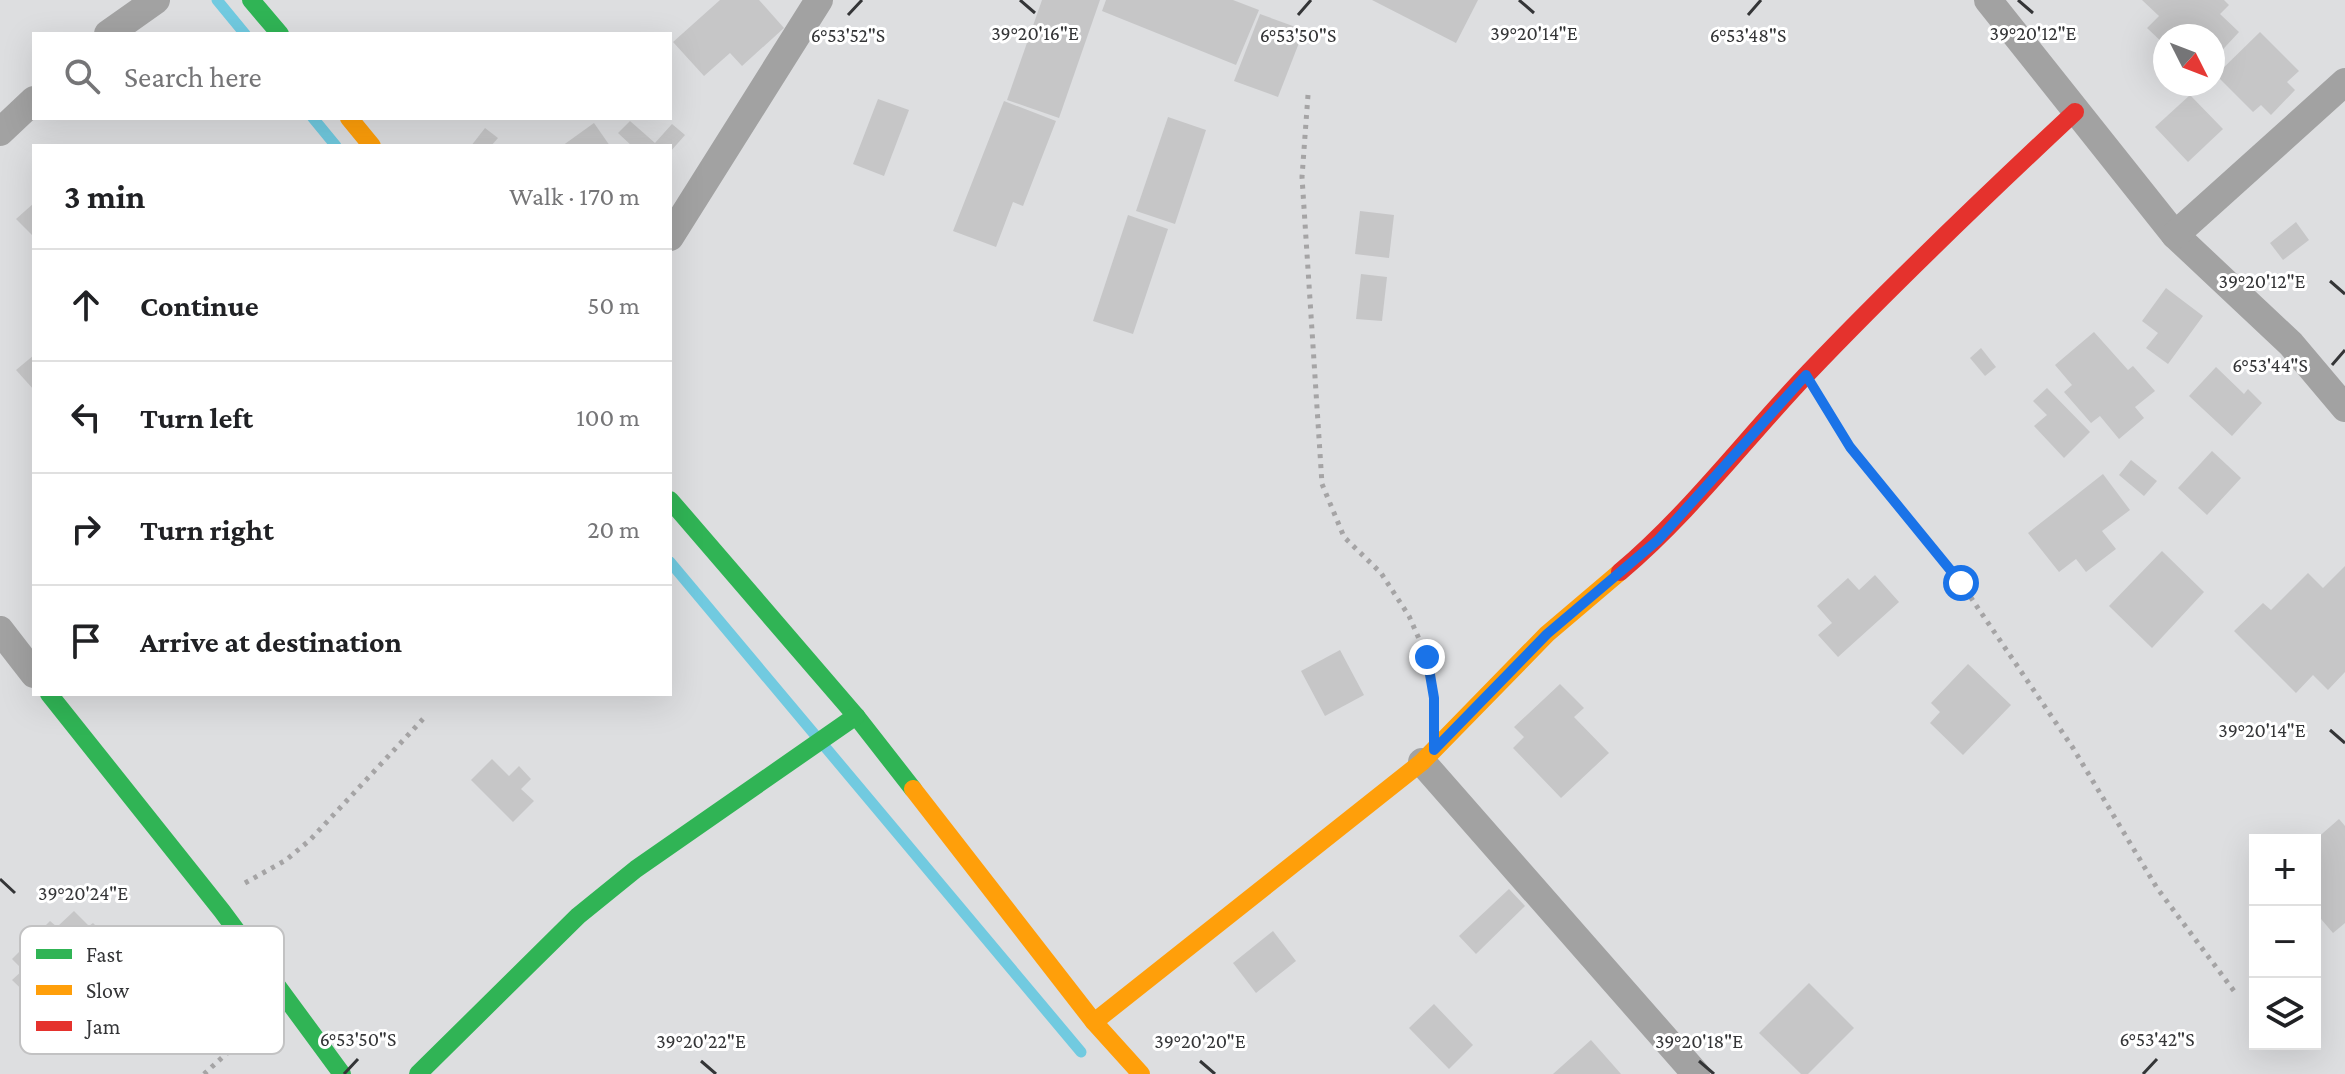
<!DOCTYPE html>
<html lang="en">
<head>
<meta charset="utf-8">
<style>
  :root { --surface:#fff; --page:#f6f6f6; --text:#202124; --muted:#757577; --line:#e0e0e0 }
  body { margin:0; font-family:"Crimson Pro",serif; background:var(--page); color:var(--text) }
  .controls { position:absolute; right:24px; bottom:24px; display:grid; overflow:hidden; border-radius:0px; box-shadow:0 8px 32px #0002 }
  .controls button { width:72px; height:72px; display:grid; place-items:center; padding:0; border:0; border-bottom:2px solid var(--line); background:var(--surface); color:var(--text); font:40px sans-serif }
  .compass { position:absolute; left:2153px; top:24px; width:72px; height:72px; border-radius:50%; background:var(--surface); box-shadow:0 8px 32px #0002; rotate:132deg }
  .stop { position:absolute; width:24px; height:24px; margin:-18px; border:6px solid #1a73e8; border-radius:50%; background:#fff }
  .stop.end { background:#1a73e8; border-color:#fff; box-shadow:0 2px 8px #0008 }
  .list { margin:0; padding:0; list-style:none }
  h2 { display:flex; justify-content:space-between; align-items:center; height:104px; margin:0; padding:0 32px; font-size:34px }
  h2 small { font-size:26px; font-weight:400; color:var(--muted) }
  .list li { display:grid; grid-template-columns:52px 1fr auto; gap:24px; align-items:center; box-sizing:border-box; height:112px; padding:0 32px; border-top:2px solid var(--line) }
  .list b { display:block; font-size:30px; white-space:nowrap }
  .list em { font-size:26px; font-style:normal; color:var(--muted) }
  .icon { flex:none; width:44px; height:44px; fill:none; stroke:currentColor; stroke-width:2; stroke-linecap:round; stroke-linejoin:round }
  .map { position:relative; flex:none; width:2345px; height:1074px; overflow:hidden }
  .search { position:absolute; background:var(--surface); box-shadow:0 8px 32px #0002; left:32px; top:32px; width:640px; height:88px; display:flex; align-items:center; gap:20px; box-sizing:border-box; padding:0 28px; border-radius:0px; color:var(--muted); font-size:30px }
  .panel { position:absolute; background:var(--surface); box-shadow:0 8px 32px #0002; left:32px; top:144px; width:640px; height:552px; border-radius:0px }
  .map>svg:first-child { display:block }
</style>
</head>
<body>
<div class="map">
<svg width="2345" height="1074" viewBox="0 0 2345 1074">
  <rect width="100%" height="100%" fill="#dddee0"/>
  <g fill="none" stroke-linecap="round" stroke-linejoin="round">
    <g stroke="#71cae0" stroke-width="11">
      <path d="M217,0L245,34"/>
      <path d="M313,118L336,146"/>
      <path d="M670,562L1081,1052"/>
    </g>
  </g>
  <g fill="#c6c6c7">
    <path d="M720,0H759L784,28L742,66L730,53L704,76L673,42Z"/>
    <path d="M1042,0H1100L1059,118L1007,100Z"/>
    <path d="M1106,0H1233L1259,10L1236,65L1102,11Z"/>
    <path d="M1372,0H1478L1456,43Z"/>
    <path d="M2142,0H2224L2229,5L2220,14L2239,32L2213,60V36H2165V45L2147,28L2159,16Z"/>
    <path d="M1260,14L1304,30L1278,97L1234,81Z"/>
    <path d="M2260,32L2299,71L2287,82L2295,90L2271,115L2261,105L2253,112L2216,75Z"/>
    <path d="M2190,95L2223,129L2188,162L2155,127Z"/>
    <path d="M878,99L909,110L884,176L853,164Z"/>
    <path d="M1004,101L1056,121L1023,206L1013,202L996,247L953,231Z"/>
    <path d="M1168,117L1206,130L1175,224L1136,211Z"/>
    <path d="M630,121L655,143L672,124L685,135L670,152V146H632L618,133Z"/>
    <path d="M594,123L610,146H562Z"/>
    <path d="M485,128L498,138L491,146H471Z"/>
    <path d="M34,203V237L16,219Z"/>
    <path d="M1360,211L1394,215L1389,258L1355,254Z"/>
    <path d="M1128,215L1168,229L1133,334L1093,321Z"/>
    <path d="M2296,222L2309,240L2283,260L2270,243Z"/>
    <path d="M1361,274L1387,277L1382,321L1356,319Z"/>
    <path d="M2166,288L2203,316L2168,364L2146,348L2158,333L2142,321Z"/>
    <path d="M2094,332L2128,370L2133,366L2155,391L2135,407L2144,418L2119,439L2100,416L2091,423L2064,392L2072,385L2055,365Z"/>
    <path d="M1981,348L1996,367L1985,376L1970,358Z"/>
    <path d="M34,355V390L16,370Z"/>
    <path d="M2216,367L2244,394L2248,389L2262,403L2232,436L2189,396Z"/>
    <path d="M2047,388L2090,432L2064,458L2034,426L2047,415L2033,401Z"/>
    <path d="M2212,451L2241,478L2207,515L2178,488Z"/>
    <path d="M2131,460L2157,481L2144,496L2119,475Z"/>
    <path d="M2103,474L2130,510L2102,531L2116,549L2086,572L2076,559L2059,572L2028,533Z"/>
    <path d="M2162,551L2204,592L2152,648L2109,606Z"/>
    <path d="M2345,566V672L2328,690L2313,675L2296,693L2234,631L2263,603L2271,610L2308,573L2323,588Z"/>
    <path d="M1875,575L1899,602L1838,657L1818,635L1832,623L1817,606L1848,578L1859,590Z"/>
    <path d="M1340,650L1364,695L1325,716L1301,671Z"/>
    <path d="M1968,664L2011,705L1963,755L1930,723L1940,712L1931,703Z"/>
    <path d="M1560,684L1584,708L1574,717L1609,753L1561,798L1513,748L1524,737L1514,727Z"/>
    <path d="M492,759L509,776L519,766L531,779L521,789L534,801L513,822L471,780Z"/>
    <path d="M2339,819L2345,826V923L2333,933L2315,912V840Z"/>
    <path d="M1509,889L1525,906L1476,954L1459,936Z"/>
    <path d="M74,911L89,926L93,923L123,953L75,1001L57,984L37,1004L12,980L23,970L12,959L50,921L57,927Z"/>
    <path d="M1273,931L1296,961L1256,993L1233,963Z"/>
    <path d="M1809,983L1854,1028L1808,1074H1801L1759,1033Z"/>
    <path d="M1434,1004L1473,1045L1449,1069L1409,1028Z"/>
    <path d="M1591,1040L1621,1074H1553Z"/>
  </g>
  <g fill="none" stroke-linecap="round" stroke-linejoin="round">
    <g stroke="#a5a4a5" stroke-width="5" stroke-dasharray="4 6" stroke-linecap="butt">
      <path d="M1308,95L1302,177L1322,484L1344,537L1381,573L1409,616L1427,657L1434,697"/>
      <path d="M1826,406L1850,447L1961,583L2073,748L2157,888L2234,991"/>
      <path d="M245,883L286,860L310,840L423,719"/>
      <path d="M204,1074L260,1023"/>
    </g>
    <g stroke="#a2a2a2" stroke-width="28">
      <path d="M1988,0L2175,235L2291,344L2345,408"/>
      <path d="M108,34L156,0"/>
      <path d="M0,132L34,100"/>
      <path d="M2175,235L2345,82"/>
      <path d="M670,237L819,0"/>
      <path d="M0,630L34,674"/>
      <path d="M1422,762L1696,1074"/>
    </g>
    <g stroke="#30b455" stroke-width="18">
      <path d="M251,0L280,34"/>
      <path d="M670,500L856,716L913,789"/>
      <path d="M49,694L222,911L342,1074"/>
      <path d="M418,1074L578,916L636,869L856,716"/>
    </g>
    <g stroke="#ff9f0a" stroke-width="18">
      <path d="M349,118L372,146"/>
      <path d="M913,789L1094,1022L1141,1074"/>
      <path d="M1094,1022L1422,762L1547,634L1620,572"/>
    </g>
    <path stroke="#e5322d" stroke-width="18" d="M1620,572C1690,513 1746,438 1809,372C1895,282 1984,197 2075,112"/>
  </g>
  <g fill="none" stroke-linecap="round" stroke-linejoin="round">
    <path stroke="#1a73e8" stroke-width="10" d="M1427,657L1434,698V750L1547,634L1658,540L1806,375L1850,447L1961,583"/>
  </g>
  <path fill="none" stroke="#343537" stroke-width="3" d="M1020,0L1035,13M1519,0L1534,13M2018,0L2033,13M848,15L862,0M1298,15L1311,0M1748,15L1761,0M2330,281L2345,294M2332,365L2345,350M2330,730L2345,743M0,879L15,893M701,1061L716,1074M1200,1061L1215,1074M1699,1061L1714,1074M344,1074L358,1059M2143,1074L2157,1059"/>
  <rect x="20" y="926" width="264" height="128" rx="12" fill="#fff" stroke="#c2c2c3" stroke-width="2"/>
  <rect x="36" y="949" width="36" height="10" fill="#30b455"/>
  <rect x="36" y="985" width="36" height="10" fill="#ff9f0a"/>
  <rect x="36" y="1021" width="36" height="10" fill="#e5322d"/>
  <g font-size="22" fill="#343537">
    <text x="86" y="962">Fast</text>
    <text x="86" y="998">Slow</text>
    <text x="86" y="1034">Jam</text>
  </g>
  <g font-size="20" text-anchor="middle" fill="#343537" stroke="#fff" stroke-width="6" stroke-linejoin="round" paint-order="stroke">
    <text x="1035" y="40">39°20'16"E</text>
    <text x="1534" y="40">39°20'14"E</text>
    <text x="2033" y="40">39°20'12"E</text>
    <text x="848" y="42">6°53'52"S</text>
    <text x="1298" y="42">6°53'50"S</text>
    <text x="1748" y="42">6°53'48"S</text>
    <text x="2262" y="288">39°20'12"E</text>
    <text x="2270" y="372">6°53'44"S</text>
    <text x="2262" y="737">39°20'14"E</text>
    <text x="83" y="900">39°20'24"E</text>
    <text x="358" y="1046">6°53'50"S</text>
    <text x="2157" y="1046">6°53'42"S</text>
    <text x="701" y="1048">39°20'22"E</text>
    <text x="1200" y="1048">39°20'20"E</text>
    <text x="1699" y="1048">39°20'18"E</text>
  </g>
</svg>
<div class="controls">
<button>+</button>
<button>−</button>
<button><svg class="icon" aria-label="layers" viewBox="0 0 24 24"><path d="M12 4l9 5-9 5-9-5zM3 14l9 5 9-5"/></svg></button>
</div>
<svg class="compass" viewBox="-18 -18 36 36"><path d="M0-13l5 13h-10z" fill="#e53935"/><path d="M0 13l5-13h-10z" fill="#757577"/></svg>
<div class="stop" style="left:1961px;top:583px"></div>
<div class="stop end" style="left:1427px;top:657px"></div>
<div class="search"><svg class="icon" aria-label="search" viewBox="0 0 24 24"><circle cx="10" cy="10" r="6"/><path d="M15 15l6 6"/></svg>Search here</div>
<section class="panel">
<h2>3 min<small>Walk · 170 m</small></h2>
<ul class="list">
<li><svg class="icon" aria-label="ahead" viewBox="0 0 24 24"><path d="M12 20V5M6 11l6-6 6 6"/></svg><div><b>Continue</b></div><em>50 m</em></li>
<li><svg class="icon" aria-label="left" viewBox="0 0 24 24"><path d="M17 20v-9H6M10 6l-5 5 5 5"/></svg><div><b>Turn left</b></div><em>100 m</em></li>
<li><svg class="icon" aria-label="right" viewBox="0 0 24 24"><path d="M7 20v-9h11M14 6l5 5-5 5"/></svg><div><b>Turn right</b></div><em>20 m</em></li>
<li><svg class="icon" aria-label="arrive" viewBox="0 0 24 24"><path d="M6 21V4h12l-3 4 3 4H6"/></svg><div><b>Arrive at destination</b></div></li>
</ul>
</section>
</div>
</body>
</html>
